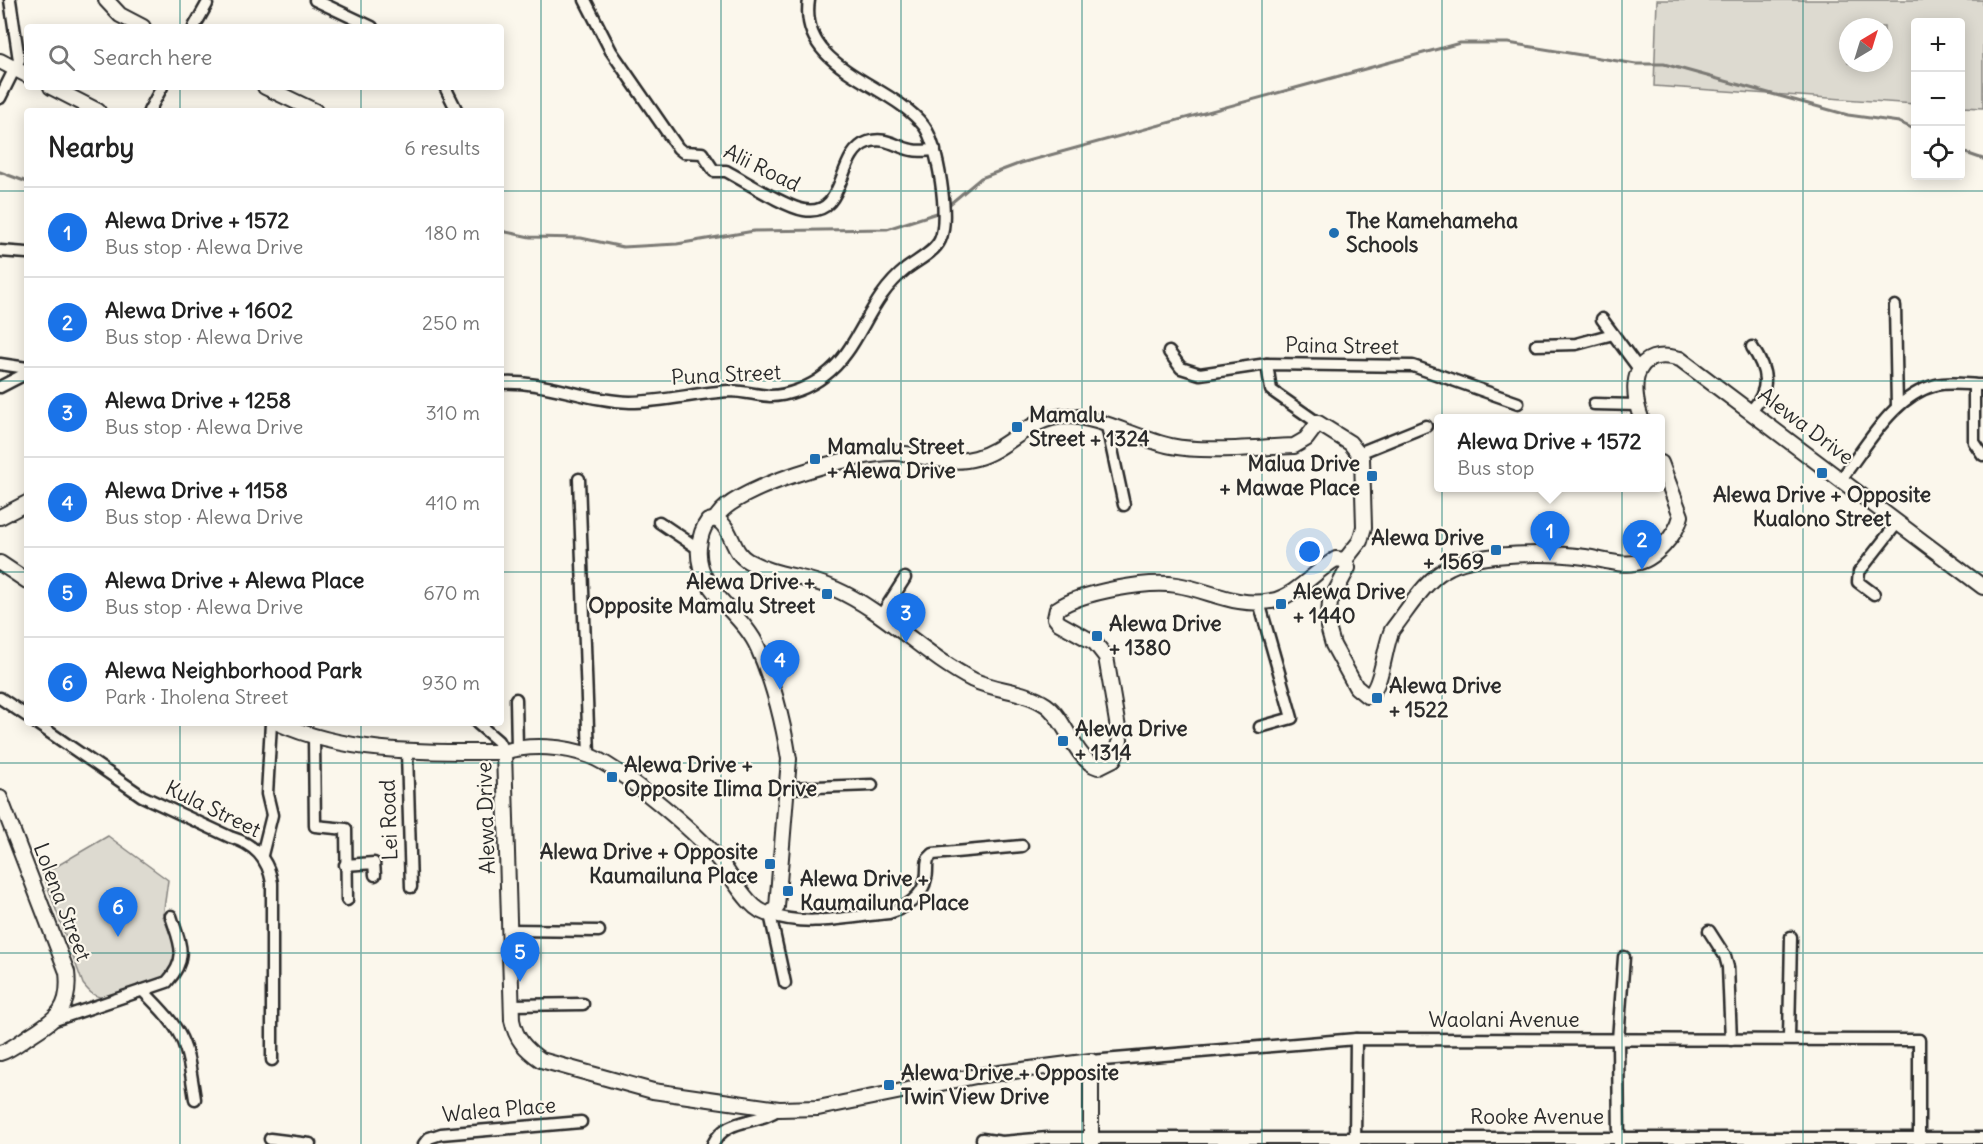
<!DOCTYPE html>
<html lang="en">
<head>
<meta charset="utf-8">
<style>
  :root { --surface:#fff; --page:#f6f6f6; --text:#222; --muted:#767676; --line:#e0e0e0; --accent:#1a73e8 }
  body { margin:0; font-family:Delius,sans-serif; background:var(--page); color:var(--text) }
  .controls { position:absolute; right:18px; top:18px; display:grid; overflow:hidden; border-radius:6px; box-shadow:0 3px 15px #0003 }
  .controls button { width:54px; height:54px; display:grid; place-items:center; padding:0; border:0; border-bottom:2px solid var(--line); background:var(--surface); color:var(--text); font:30px sans-serif }
  .compass { position:absolute; left:1839px; top:18px; width:54px; height:54px; border-radius:50%; background:var(--surface); box-shadow:0 3px 15px #0003; rotate:38deg }
  .you { position:absolute; left:1310px; top:552px; width:21px; height:21px; margin:-15px; border:4px solid #fff; border-radius:50%; background:#1a73e8; box-shadow:0 0 0 9px #1a73e833 }
  .badge { display:grid; place-items:center; width:39px; height:39px; border-radius:50%; background:var(--accent); color:#fff; font-size:20px; font-weight:700 }
  .pin { position:absolute; translate:-50% -50px; filter:drop-shadow(0 2px 3px #0008) }
  .pin::after { content:''; position:absolute; top:32px; width:21px; height:18px; background:inherit; clip-path:polygon(0 0,100% 0,50% 100%) }
  .popup { position:absolute; left:1434px; top:414px; width:231px; height:78px; box-sizing:border-box; display:grid; place-content:center; border-radius:6px; background:var(--surface); filter:drop-shadow(0 2px 4px #0005); font-size:20px; white-space:nowrap; color:var(--muted) }
  .popup b { font-size:22px; color:var(--text) }
  .popup::after { content:''; position:absolute; left:50%; top:100%; margin-left:-12px; border:12px solid transparent; border-top-color:var(--surface) }
  .list { margin:0; padding:0; list-style:none }
  h2 { display:flex; justify-content:space-between; align-items:center; height:78px; margin:0; padding:0 24px; font-size:26px }
  h2 small { font-size:20px; font-weight:400; color:var(--muted) }
  .list li { display:grid; grid-template-columns:39px 1fr auto; gap:18px; align-items:center; box-sizing:border-box; height:90px; padding:0 24px; border-top:2px solid var(--line) }
  .list b { display:block; font-size:22px; white-space:nowrap }
  .list p { margin:0; font-size:20px; white-space:nowrap; color:var(--muted) }
  .list em { font-size:20px; font-style:normal; color:var(--muted) }
  .icon { flex:none; width:33px; height:33px; fill:none; stroke:currentColor; stroke-width:2; stroke-linecap:round; stroke-linejoin:round }
  .map { position:relative; flex:none; width:1983px; height:1144px; overflow:hidden }
  .search { position:absolute; background:var(--surface); box-shadow:0 3px 15px #0003; left:24px; top:24px; width:480px; height:66px; display:flex; align-items:center; gap:15px; box-sizing:border-box; padding:0 21px; border-radius:6px; color:var(--muted); font-size:22px }
  .panel { position:absolute; background:var(--surface); box-shadow:0 3px 15px #0003; left:24px; top:108px; width:480px; height:618px; border-radius:6px }
  .map>svg:first-child { display:block }
</style>
</head>
<body>
<div class="map">
<svg width="1983" height="1144" viewBox="0 0 1983 1144">
  <rect width="100%" height="100%" fill="#fbf7ec"/>
  <filter id="ink" filterUnits="userSpaceOnUse"><feTurbulence type="fractalNoise" baseFrequency=".0167" numOctaves="2"/><feDisplacementMap in="SourceGraphic" scale="12" xChannelSelector="R" yChannelSelector="G"/><feConvolveMatrix kernelMatrix="1 2 1 2 8 2 1 2 1" color-interpolation-filters="sRGB"/></filter>
  <g filter="url(#ink)">
    <g fill="#dddad0" stroke="#84827e" stroke-width="1.5" fill-rule="evenodd">
      <path d="M1657,0H1983V108L1961,107L1960,22H1916L1915,104L1654,86ZM1848,27H1884V63H1848Z"/>
      <path d="M108,836L168,880L163,916L179,957L170,977L106,998C94,997 90,993 83,984L43,874Z"/>
    </g>
    <g fill="none" stroke-linecap="round" stroke-linejoin="round">
      <g stroke="#7b7a75" stroke-width="3">
        <path d="M1960,151L1983,159"/>
        <path d="M0,172L27,182"/>
        <path d="M945,208L981,178L1021,163L1460,43H1508L1636,64H1664L1848,115L1899,122L1916,130"/>
        <path d="M501,231L530,237L581,238L623,247L677,244L754,231L887,229L940,212"/>
      </g>
      <g stroke="#2b2b2b" stroke-width="15">
        <g id="street">
          <path d="M315,0L372,27"/>
          <path d="M585,0L611,51L678,148L683,152L702,153L714,171H726C745,181 785,207 804,210C848,217 835,153 868,142C886,136 896,147 912,150C920,152 928,150 935,150"/>
          <path d="M194,27L207,4"/>
          <path d="M445,87L457,111"/>
          <path d="M0,98L19,60L10,0"/>
          <path d="M149,111L162,87"/>
          <path d="M0,251L27,253"/>
          <path d="M1895,306L1897,407"/>
          <path d="M1602,319L1639,369"/>
          <path d="M1536,345L1576,344L1613,334"/>
          <path d="M1169,352L1181,368L1200,374L1267,364L1413,366L1518,403"/>
          <path d="M0,364L27,368"/>
          <path d="M1267,364L1271,390L1318,423"/>
          <path d="M501,383C544,380 586,401 630,402C663,402 696,393 729,391C743,391 756,395 770,396C788,396 810,387 824,376C861,349 866,301 906,269C916,261 934,253 940,240C950,219 938,144 924,126C890,82 798,70 809,0"/>
          <path d="M1974,385V442L1983,455"/>
          <path d="M0,387L27,373"/>
          <path d="M1594,404L1637,405"/>
          <path d="M1751,411C1771,389 1768,371 1752,347"/>
          <path d="M1107,426L1124,505"/>
          <path d="M1359,453L1426,426"/>
          <path d="M579,479L589,755"/>
          <path d="M1841,479C1867,446 1892,396 1936,385C1951,381 1968,385 1983,385"/>
          <path d="M659,522L699,549"/>
          <path d="M1874,594L1858,582L1859,572L1898,522"/>
          <path d="M1259,602L1292,718L1260,727"/>
          <path d="M880,617L905,578"/>
          <path d="M0,698L27,716"/>
          <path d="M516,699L517,748"/>
          <path d="M36,723L142,796L230,837C254,844 268,858 272,883V1060"/>
          <path d="M477,723L498,741L504,752"/>
          <path d="M314,737L315,826L346,829L347,900"/>
          <path d="M407,752L411,887"/>
          <path d="M788,788L872,785"/>
          <path d="M262,855L272,815L267,794L271,723"/>
          <path d="M345,865L374,863L375,875"/>
          <path d="M770,914C806,928 852,916 889,913C906,908 923,896 926,878C928,872 926,866 928,859L933,854L1022,846"/>
          <path d="M770,914L785,983"/>
          <path d="M509,930L599,931"/>
          <path d="M1709,931L1725,956L1728,967L1731,1040"/>
          <path d="M142,990C185,1033 186,1039 195,1099"/>
          <path d="M511,1005L583,1004"/>
          <path d="M55,1020L167,982C189,958 180,944 171,916"/>
          <path d="M1789,1038L1791,937"/>
          <path d="M1091,1061L1356,1039L1919,1040V1144"/>
          <path d="M270,1139L310,1144"/>
          <path d="M982,1139L1002,1142L1048,1138H1983"/>
          <path d="M424,1144L429,1138L441,1134L581,1122"/>
          <path d="M713,1144C726,1117 757,1125 779,1109"/>
          <path d="M1355,1144L1356,1039"/>
          <path d="M1619,1144L1618,1040L1624,957"/>
        </g>
      </g>
      <g stroke="#2b2b2b" stroke-width="18">
        <g id="secondary">
          <path d="M106,0L120,15L143,27"/>
          <path d="M0,61L27,75"/>
          <path d="M51,87L98,111"/>
          <path d="M265,87L315,111"/>
          <path d="M1641,418C1629,384 1634,346 1680,359L1983,587"/>
          <path d="M0,517L27,503"/>
          <path d="M716,519C733,528 731,552 748,561C775,576 808,576 835,589C885,611 924,655 973,680C996,691 1024,690 1046,705C1066,719 1075,760 1098,767L1114,759L1120,740L1106,657L1095,643L1059,623L1055,618L1057,609C1081,592 1148,580 1177,585C1209,590 1237,608 1271,601C1295,597 1315,571 1336,559L1345,560"/>
          <path d="M716,519C728,488 862,451 895,453C922,454 949,466 976,458C1009,449 1029,417 1066,416C1098,416 1138,439 1171,446C1205,453 1258,447 1294,446L1306,439L1318,423L1350,443L1362,458L1364,527L1360,541L1345,560"/>
          <path d="M1345,560L1348,568L1330,602L1328,627L1333,645L1356,687L1367,696C1382,691 1384,646 1392,630C1408,610 1426,578 1450,567C1480,552 1551,552 1585,557C1601,559 1619,566 1635,563C1654,561 1677,534 1681,516L1661,463"/>
          <path d="M0,563L27,581"/>
          <path d="M278,723C350,755 427,752 504,752C529,744 565,746 590,756C622,769 695,831 718,859C731,874 750,913 770,914L777,907L789,759C783,722 773,682 758,648C742,611 695,591 699,547C700,537 702,529 708,521L716,519"/>
          <path d="M504,752L512,1020C516,1039 525,1049 541,1060L653,1091L779,1109L818,1108L976,1076L1091,1061V1144"/>
          <path d="M0,798L67,972C71,1008 58,1018 29,1036C20,1042 11,1050 0,1053"/>
        </g>
      </g>
      <use href="#street" stroke="#fbf7ec" stroke-width="10"/>
      <use href="#secondary" stroke="#fbf7ec" stroke-width="14"/>
    </g>
  </g>
  <path fill="none" stroke="#0f766e" stroke-width="1.5" stroke-opacity="0.55" d="M180,0V27M361,0V27M541,0V1144M721,0V1144M901,0V1144M1082,0V1144M1262,0V1144M1442,0V1144M1622,0V1144M1803,0V1144M180,87V111M361,87V111M0,191H27M501,191H1983M0,381H27M501,381H1983M0,572H27M501,572H1983M180,723V1144M361,723V1144M0,763H1983M0,953H1983"/>
  <g fill="#1f6fb2" stroke="#fbf7ec" stroke-width="2">
    <circle cx="1334" cy="233" r="6"/>
    <rect x="1011" y="421" width="12" height="12" rx="3"/>
    <rect x="809" y="453" width="12" height="12" rx="3"/>
    <rect x="1816" y="467" width="12" height="12" rx="3"/>
    <rect x="1366" y="470" width="12" height="12" rx="3"/>
    <rect x="1490" y="544" width="12" height="12" rx="3"/>
    <rect x="821" y="588" width="12" height="12" rx="3"/>
    <rect x="1275" y="598" width="12" height="12" rx="3"/>
    <rect x="1091" y="630" width="12" height="12" rx="3"/>
    <rect x="1371" y="692" width="12" height="12" rx="3"/>
    <rect x="1057" y="735" width="12" height="12" rx="3"/>
    <rect x="606" y="771" width="12" height="12" rx="3"/>
    <rect x="764" y="858" width="12" height="12" rx="3"/>
    <rect x="782" y="885" width="12" height="12" rx="3"/>
    <rect x="883" y="1079" width="12" height="12" rx="3"/>
  </g>
  <g text-anchor="middle" stroke-width="4.5" stroke-linejoin="round" paint-order="stroke">
    <g font-size="21" fill="#2b2b2b" stroke="#fbf7ec">
      <text transform="translate(762 168) rotate(26)" y="7">Alii Road</text>
      <text transform="translate(1342 346) rotate(1)" y="7">Paina Street</text>
      <text transform="translate(726 375) rotate(-3)" y="7">Puna Street</text>
      <text transform="translate(1806 426) rotate(37)" y="7">Alewa Drive</text>
      <text transform="translate(213 809) rotate(26)" y="7">Kula Street</text>
      <text transform="translate(486 818) rotate(-92)" y="7">Alewa Drive</text>
      <text transform="translate(389 820) rotate(-92)" y="7">Lei Road</text>
      <text transform="translate(62 902) rotate(69)" y="7">Lolena Street</text>
      <text x="1504" y="1027">Waolani Avenue</text>
      <text transform="translate(499 1110) rotate(-5)" y="7">Walea Place</text>
      <text x="1537" y="1124">Rooke Avenue</text>
    </g>
    <g font-size="21" font-weight="bold" fill="#2b2b2b" stroke="#fbf7ec" text-anchor="start">
      <text x="1346" y="228">The Kamehameha<tspan x="1346" dy="24">Schools</tspan></text>
      <text x="1029" y="422">Mamalu<tspan x="1029" dy="24">Street + 1324</tspan></text>
      <text x="827" y="454">Mamalu Street<tspan x="827" dy="24">+ Alewa Drive</tspan></text>
      <text x="1360" y="471" text-anchor="end">Malua Drive<tspan x="1360" dy="24">+ Mawae Place</tspan></text>
      <text x="1822" y="502" text-anchor="middle">Alewa Drive + Opposite<tspan x="1822" dy="24">Kualono Street</tspan></text>
      <text x="1484" y="545" text-anchor="end">Alewa Drive<tspan x="1484" dy="24">+ 1569</tspan></text>
      <text x="815" y="589" text-anchor="end">Alewa Drive +<tspan x="815" dy="24">Opposite Mamalu Street</tspan></text>
      <text x="1293" y="599">Alewa Drive<tspan x="1293" dy="24">+ 1440</tspan></text>
      <text x="1109" y="631">Alewa Drive<tspan x="1109" dy="24">+ 1380</tspan></text>
      <text x="1389" y="693">Alewa Drive<tspan x="1389" dy="24">+ 1522</tspan></text>
      <text x="1075" y="736">Alewa Drive<tspan x="1075" dy="24">+ 1314</tspan></text>
      <text x="624" y="772">Alewa Drive +<tspan x="624" dy="24">Opposite Ilima Drive</tspan></text>
      <text x="758" y="859" text-anchor="end">Alewa Drive + Opposite<tspan x="758" dy="24">Kaumailuna Place</tspan></text>
      <text x="800" y="886">Alewa Drive +<tspan x="800" dy="24">Kaumailuna Place</tspan></text>
      <text x="901" y="1080">Alewa Drive + Opposite<tspan x="901" dy="24">Twin View Drive</tspan></text>
    </g>
  </g>
</svg>
<div class="controls">
<button>+</button>
<button>−</button>
<button><svg class="icon" aria-label="locate" viewBox="0 0 24 24"><circle cx="12" cy="12" r="6"/><path d="M12 2v4M12 18v4M2 12h4M18 12h4"/></svg></button>
</div>
<svg class="compass" viewBox="-18 -18 36 36"><path d="M0-13l5 13h-10z" fill="#e53935"/><path d="M0 13l5-13h-10z" fill="#767676"/></svg>
<div class="you"></div>
<div class="pin badge" style="left:1550px;top:561px">1</div>
<div class="popup"><b>Alewa Drive + 1572</b>Bus stop</div>
<div class="pin badge" style="left:1642px;top:570px">2</div>
<div class="pin badge" style="left:906px;top:643px">3</div>
<div class="pin badge" style="left:780px;top:690px">4</div>
<div class="pin badge" style="left:520px;top:982px">5</div>
<div class="pin badge" style="left:118px;top:937px">6</div>
<div class="search"><svg class="icon" aria-label="search" viewBox="0 0 24 24"><circle cx="10" cy="10" r="6"/><path d="M15 15l6 6"/></svg>Search here</div>
<section class="panel">
<h2>Nearby<small>6 results</small></h2>
<ul class="list">
<li><span class="badge">1</span><div><b>Alewa Drive + 1572</b><p>Bus stop · Alewa Drive</p></div><em>180 m</em></li>
<li><span class="badge">2</span><div><b>Alewa Drive + 1602</b><p>Bus stop · Alewa Drive</p></div><em>250 m</em></li>
<li><span class="badge">3</span><div><b>Alewa Drive + 1258</b><p>Bus stop · Alewa Drive</p></div><em>310 m</em></li>
<li><span class="badge">4</span><div><b>Alewa Drive + 1158</b><p>Bus stop · Alewa Drive</p></div><em>410 m</em></li>
<li><span class="badge">5</span><div><b>Alewa Drive + Alewa Place</b><p>Bus stop · Alewa Drive</p></div><em>670 m</em></li>
<li><span class="badge">6</span><div><b>Alewa Neighborhood Park</b><p>Park · Iholena Street</p></div><em>930 m</em></li>
</ul>
</section>
</div>
</body>
</html>
